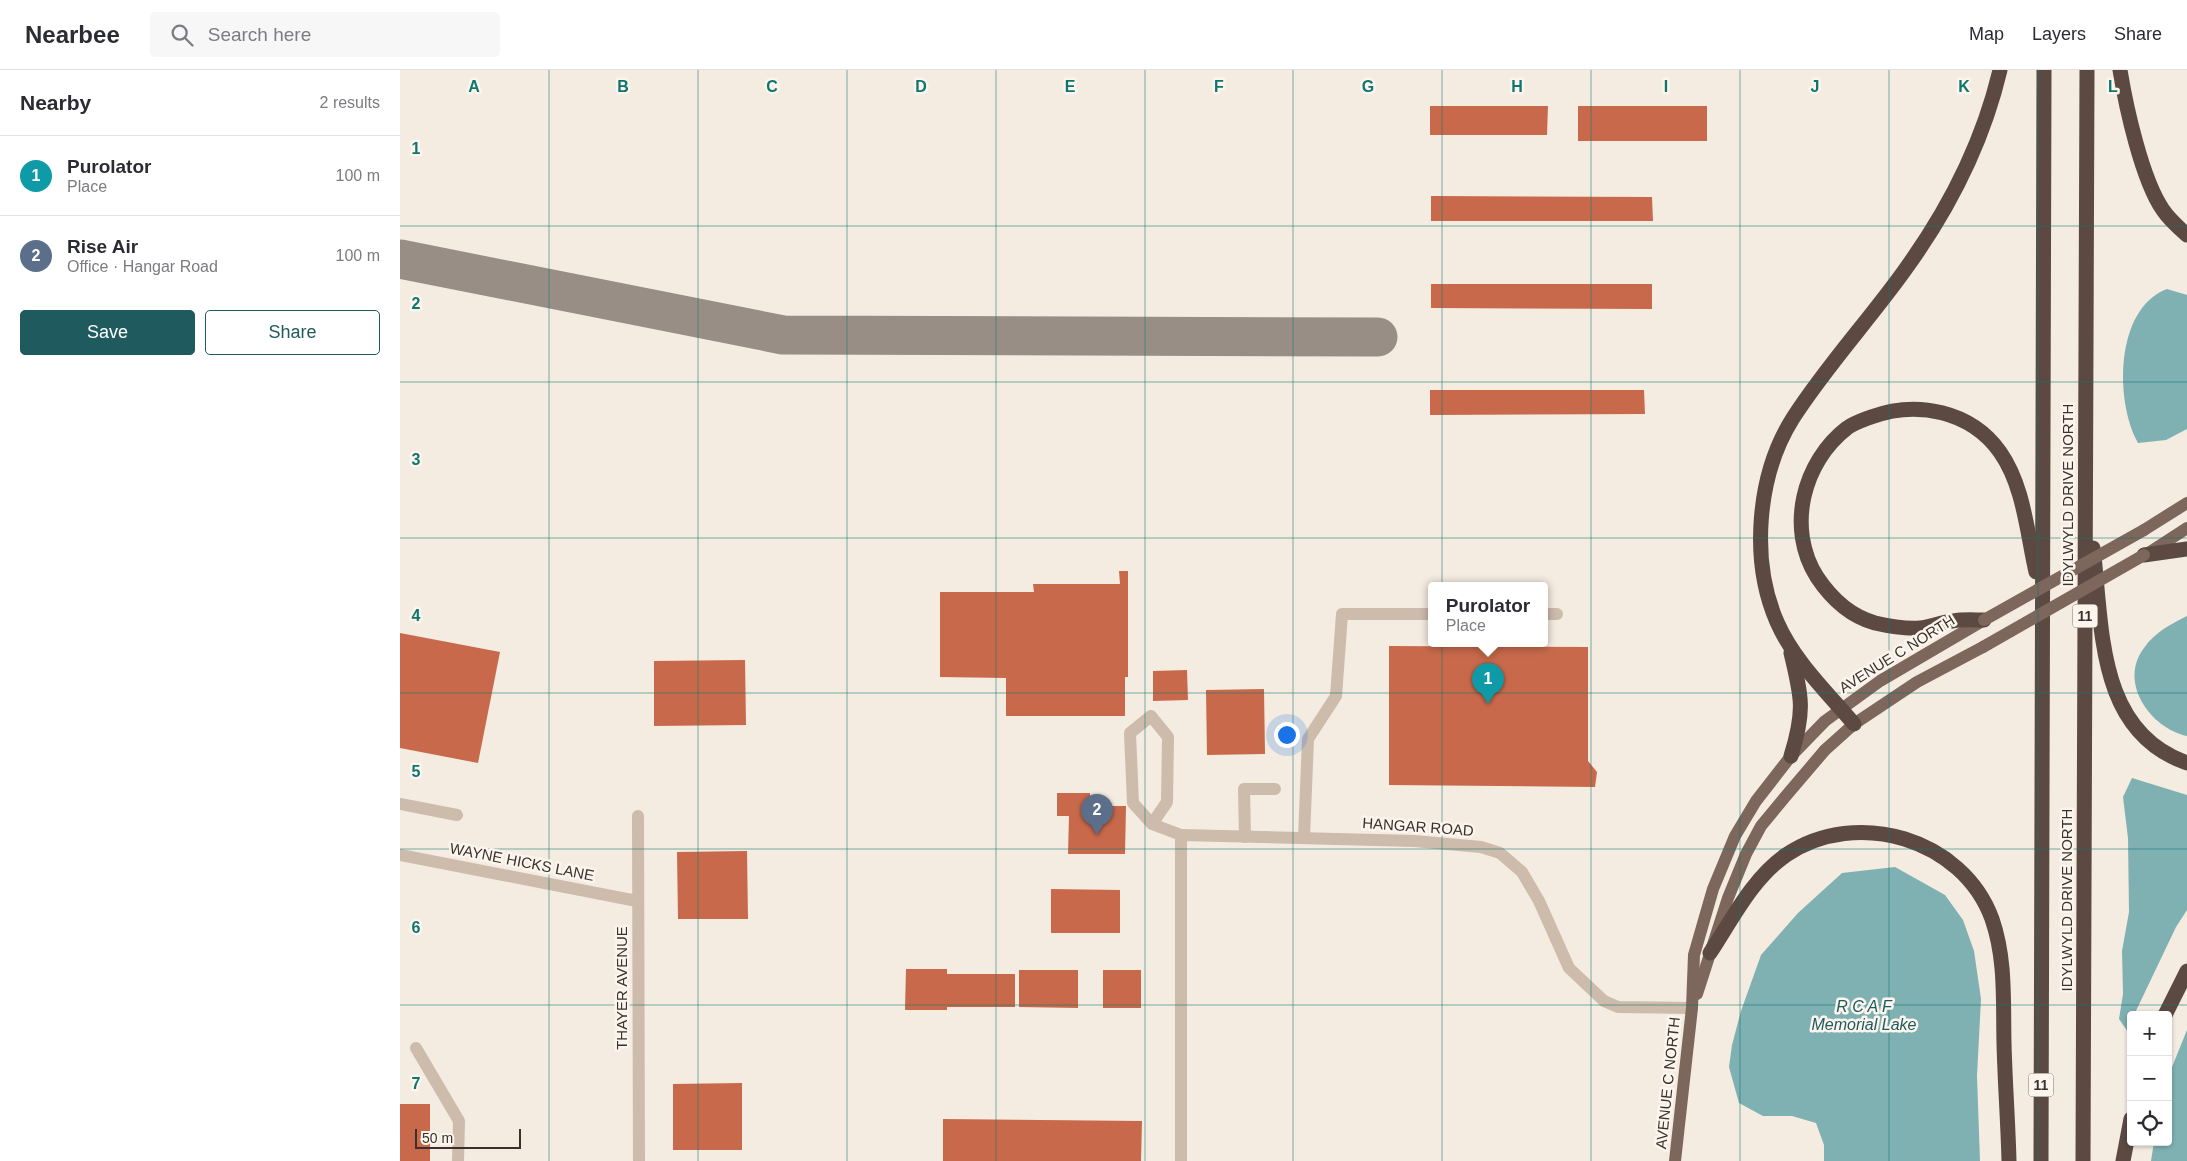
<!DOCTYPE html>
<html lang="en">
<head>
<meta charset="utf-8">
<style>
  :root { --surface:#fff; --page:#f7f7f7; --text:#2b2b33; --muted:#7c7c81; --line:#e1e1e2; --accent:#1f5a5e }
  body { margin:0; font-family:Arial,sans-serif; background:var(--page); color:var(--text) }
  .controls { position:absolute; right:15px; bottom:15px; display:grid; overflow:hidden; border-radius:5px; box-shadow:0 1px 4px #0004 }
  .controls button { width:45px; height:45px; display:grid; place-items:center; padding:0; border:0; border-bottom:1px solid var(--line); background:var(--surface); color:var(--text); font:25px sans-serif }
  .scale { position:absolute; left:15px; bottom:12px; width:106px; box-sizing:border-box; padding-left:5px; border:2px solid #3b302b; border-top:0; font-size:14px; line-height:18px; white-space:nowrap; color:#3b302b; -webkit-text-stroke:4px #fbf5ee; paint-order:stroke }
  .you { position:absolute; left:886px; top:664px; width:18px; height:18px; margin:-12px; border:4px solid #fff; border-radius:50%; background:#1a73e8; box-shadow:0 0 0 8px #1a73e833 }
  .badge { display:grid; place-items:center; width:32px; height:32px; border-radius:50%; background:var(--accent); color:#fff; font-size:16px; font-weight:700 }
  .pin { position:absolute; translate:-50% -41px; filter:drop-shadow(0 1px 2px #0008) }
  .pin::after { content:''; position:absolute; top:26px; width:18px; height:15px; background:inherit; clip-path:polygon(0 0,100% 0,50% 100%) }
  .popup { position:absolute; left:1028px; top:512px; width:120px; height:65px; box-sizing:border-box; display:grid; place-content:center; border-radius:5px; background:var(--surface); filter:drop-shadow(0 1px 4px #0005); font-size:16px; white-space:nowrap; color:var(--muted) }
  .popup b { font-size:19px; color:var(--text) }
  .popup::after { content:''; position:absolute; left:50%; top:100%; margin-left:-10px; border:10px solid transparent; border-top-color:var(--surface) }
  .list { margin:0; padding:0; list-style:none }
  h2 { display:flex; justify-content:space-between; align-items:center; height:65px; margin:0; padding:0 20px; font-size:21px }
  h2 small { font-size:16px; font-weight:400; color:var(--muted) }
  .list li { display:grid; grid-template-columns:32px 1fr auto; gap:15px; align-items:center; box-sizing:border-box; height:80px; padding:0 20px; border-top:1px solid var(--line) }
  .list b { display:block; font-size:19px; white-space:nowrap }
  .list p { margin:0; font-size:16px; white-space:nowrap; color:var(--muted) }
  .list em { font-size:16px; font-style:normal; color:var(--muted) }
  .actions { display:flex; gap:10px; padding:15px 20px }
  .actions a { flex:1; padding:11px 0; border:1px solid var(--accent); border-radius:5px; text-align:center; font-size:18px; color:var(--accent) }
  .actions .main { background:var(--accent); color:#fff }
  .icon { flex:none; width:28px; height:28px; fill:none; stroke:currentColor; stroke-width:2; stroke-linecap:round; stroke-linejoin:round }
  .map { position:relative; flex:none; width:1787px; height:1091px; overflow:hidden }
  header { display:flex; align-items:center; gap:30px; box-sizing:border-box; height:70px; padding:0 25px; background:var(--surface); border-bottom:1px solid var(--line) }
  header strong { font-size:24px }
  nav { display:flex; gap:28px; margin-inline-start:auto; font-size:18px }
  .search { width:350px; height:45px; background:var(--page); display:flex; align-items:center; gap:12px; box-sizing:border-box; padding:0 18px; border-radius:5px; color:var(--muted); font-size:19px }
  main { display:flex }
  aside { flex:1; background:var(--surface) }
  .map>svg:first-child { display:block }
</style>
</head>
<body>
<header>
<strong>Nearbee</strong>
<div class="search"><svg class="icon" aria-label="search" viewBox="0 0 24 24"><circle cx="10" cy="10" r="6"/><path d="M15 15l6 6"/></svg>Search here</div>
<nav><a>Map</a><a>Layers</a><a>Share</a></nav>
</header>
<main>
<aside>
<h2>Nearby<small>2 results</small></h2>
<ul class="list">
<li><span class="badge" style="background:#0f9aa8">1</span><div><b>Purolator</b><p>Place</p></div><em>100 m</em></li>
<li><span class="badge" style="background:#5c6f8a">2</span><div><b>Rise Air</b><p>Office · Hangar Road</p></div><em>100 m</em></li>
</ul>
<div class="actions"><a class="main">Save</a><a>Share</a></div>
</aside>
<div class="map">
<svg width="1787" height="1091" viewBox="0 0 1787 1091">
  <rect width="100%" height="100%" fill="#f4ebe1"/>
  <g fill="#7fb0b2">
    <path d="M1767,219L1787,225V359L1766,370L1738,373C1715,333 1714,239 1767,219Z"/>
    <path d="M1787,546V666C1750,658 1718,612 1744,578C1755,562 1771,554 1787,546Z"/>
    <path d="M1732,708L1787,725V840L1776,857L1734,945H1731L1728,962L1719,949L1723,924L1722,881L1729,842L1728,768L1723,727Z"/>
    <path d="M1495,797L1545,825L1563,850L1574,881L1581,929L1577,1006L1580,1091H1424V1075L1416,1053L1392,1046H1363L1339,1033L1329,997L1332,975L1341,941L1361,885L1398,843L1442,803Z"/>
    <path d="M1787,960V1091H1751L1754,1072H1768V1007Z"/>
  </g>
  <g fill="none" stroke-linecap="round" stroke-linejoin="round">
    <path stroke="#988e86" stroke-width="39" d="M0,189L383,265L978,267"/>
  </g>
  <g fill="#c8694b">
    <path d="M1030,36H1148L1147,65H1030Z"/>
    <rect x="1178" y="36" width="129" height="35"/>
    <path d="M1031,126L1252,127L1253,151H1031Z"/>
    <path d="M1031,214H1252V239L1031,238Z"/>
    <path d="M1030,320H1244L1245,344L1030,345Z"/>
    <path d="M719,501H728V607H725V646H606V608L540,607V522H634L633,514H720Z"/>
    <path d="M0,563L100,582L78,693L0,678Z"/>
    <path d="M989,576L1188,577V691L1197,702L1195,717L989,715Z"/>
    <path d="M345,590L346,655L254,656V591Z"/>
    <path d="M787,600L788,630L753,631V601Z"/>
    <path d="M864,619L865,684L807,685L806,620Z"/>
    <path d="M657,723H690V736H726L725,784H668L669,746H657Z"/>
    <path d="M347,781L348,849H278L277,782Z"/>
    <path d="M651,819L720,820V863H651Z"/>
    <path d="M506,899H547V904H615V937H547V940H505Z"/>
    <path d="M619,900H678V938L619,937Z"/>
    <rect x="703" y="900" width="38" height="38"/>
    <path d="M342,1013V1080H273V1014Z"/>
    <rect x="0" y="1034" width="30" height="57"/>
    <path d="M543,1049L742,1051L741,1091H543Z"/>
  </g>
  <g fill="none" stroke-linecap="round" stroke-linejoin="round">
    <g stroke="#cdbbac" stroke-width="12">
      <path d="M1144,544H1157"/>
      <path d="M0,734L57,745"/>
      <path d="M238,746L239,1091"/>
      <path d="M752,754L767,732L768,667L751,646L730,663L733,733L752,754L781,765V1091"/>
      <path d="M781,765L1014,771L1081,777L1100,783L1122,802L1139,831L1169,898L1204,931L1218,937L1292,938"/>
      <path d="M845,767L844,719H875"/>
      <path d="M904,768L908,669L936,626L942,544H1032"/>
      <path d="M0,785L237,831"/>
      <path d="M16,978L59,1051L58,1091"/>
    </g>
    <g stroke="#7d675c" stroke-width="12">
      <path d="M1744,460L1787,433"/>
      <path d="M1747,484L1787,458"/>
      <path d="M1297,924L1328,828L1346,784L1361,756L1385,727L1425,680L1454,654L1517,612L1583,577"/>
      <path d="M1275,1091L1292,938L1294,885L1313,819L1335,766L1356,731L1391,686L1425,651L1480,611L1584,550"/>
    </g>
    <g stroke="#5c4a42" stroke-width="15">
      <path d="M1720,0C1726,37 1742,110 1763,140C1769,149 1779,158 1787,165"/>
      <path d="M1693,478C1703,557 1696,661 1787,693"/>
      <path d="M1744,485L1787,479"/>
      <path d="M1584,550C1574,550 1563,549 1553,551C1542,552 1531,557 1520,558C1506,559 1488,556 1475,553C1450,546 1431,528 1417,507C1386,458 1403,392 1447,358C1454,353 1463,350 1471,347C1517,330 1571,341 1600,382C1624,416 1627,463 1636,502"/>
      <path d="M1454,654C1427,622 1394,591 1377,552C1350,490 1357,405 1393,348C1427,295 1471,248 1507,197C1550,137 1583,72 1600,0"/>
      <path d="M1391,686C1405,641 1402,628 1391,583"/>
      <path d="M1310,883C1333,848 1352,809 1386,785C1457,737 1563,769 1592,849C1606,889 1603,932 1604,973C1605,1013 1608,1052 1609,1091"/>
      <path d="M1765,945L1787,901"/>
      <path d="M1641,1091L1644,0"/>
      <path d="M1683,1091L1687,0"/>
      <path d="M1723,1091L1731,1049"/>
    </g>
    <g stroke="#7d675c" stroke-width="12">
      <path d="M1584,550L1744,460"/>
      <path d="M1583,577L1744,485"/>
    </g>
  </g>
  <path fill="none" stroke="#0f766e" stroke-width="1" stroke-opacity="0.55" d="M149,0V1091M298,0V1091M447,0V1091M596,0V1091M745,0V1091M893,0V1091M1042,0V1091M1191,0V1091M1340,0V1091M1489,0V1091M1638,0V1091M0,156H1787M0,312H1787M0,468H1787M0,623H1787M0,779H1787M0,935H1787"/>
  <g text-anchor="middle" stroke-width="5" stroke-linejoin="round" paint-order="stroke">
    <g fill="#fbf5ee" stroke="#756b66" stroke-width="1">
      <rect x="1672.5" y="534.5" width="25" height="23" rx="4"/>
      <rect x="1628.5" y="1003.5" width="25" height="23" rx="4"/>
    </g>
    <g font-size="14" font-weight="bold" fill="#3b302b">
      <text x="1685" y="551">11</text>
      <text x="1641" y="1020">11</text>
    </g>
    <g font-size="15" fill="#3b302b" stroke="#fbf5ee">
      <text transform="translate(1668 425) rotate(-90)" y="5">IDYLWYLD DRIVE NORTH</text>
      <text transform="translate(1497 584) rotate(-32)" y="5">AVENUE C NORTH</text>
      <text transform="translate(1018 757) rotate(4)" y="5">HANGAR ROAD</text>
      <text transform="translate(122 792) rotate(11)" y="5">WAYNE HICKS LANE</text>
      <text transform="translate(1667 830) rotate(-90)" y="5">IDYLWYLD DRIVE NORTH</text>
      <text transform="translate(222 918) rotate(-90)" y="5">THAYER AVENUE</text>
      <text transform="translate(1268 1013) rotate(-84)" y="5">AVENUE C NORTH</text>
    </g>
    <g font-size="16" font-style="italic" fill="#1f5a5e" stroke="#fbf5ee">
      <text x="1464" y="942">R C A F<tspan x="1464" dy="18">Memorial Lake</tspan></text>
    </g>
  </g>
  <g font-size="16" text-anchor="middle" font-weight="bold" fill="#0f766e" stroke="#fbf5ee" stroke-width="5" stroke-linejoin="round" paint-order="stroke">
    <text x="74" y="22">A</text>
    <text x="223" y="22">B</text>
    <text x="372" y="22">C</text>
    <text x="521" y="22">D</text>
    <text x="670" y="22">E</text>
    <text x="819" y="22">F</text>
    <text x="968" y="22">G</text>
    <text x="1117" y="22">H</text>
    <text x="1266" y="22">I</text>
    <text x="1415" y="22">J</text>
    <text x="1564" y="22">K</text>
    <text x="1713" y="22">L</text>
    <text x="16" y="84">1</text>
    <text x="16" y="239">2</text>
    <text x="16" y="395">3</text>
    <text x="16" y="551">4</text>
    <text x="16" y="707">5</text>
    <text x="16" y="863">6</text>
    <text x="16" y="1019">7</text>
  </g>
</svg>
<div class="controls">
<button>+</button>
<button>−</button>
<button><svg class="icon" aria-label="locate" viewBox="0 0 24 24"><circle cx="12" cy="12" r="6"/><path d="M12 2v4M12 18v4M2 12h4M18 12h4"/></svg></button>
</div>
<div class="scale">50 m</div>
<div class="you"></div>
<div class="pin badge" style="left:1088px;top:634px;background:#0f9aa8">1</div>
<div class="popup"><b>Purolator</b>Place</div>
<div class="pin badge" style="left:697px;top:765px;background:#5c6f8a">2</div>
</div>
</main>
</body>
</html>
